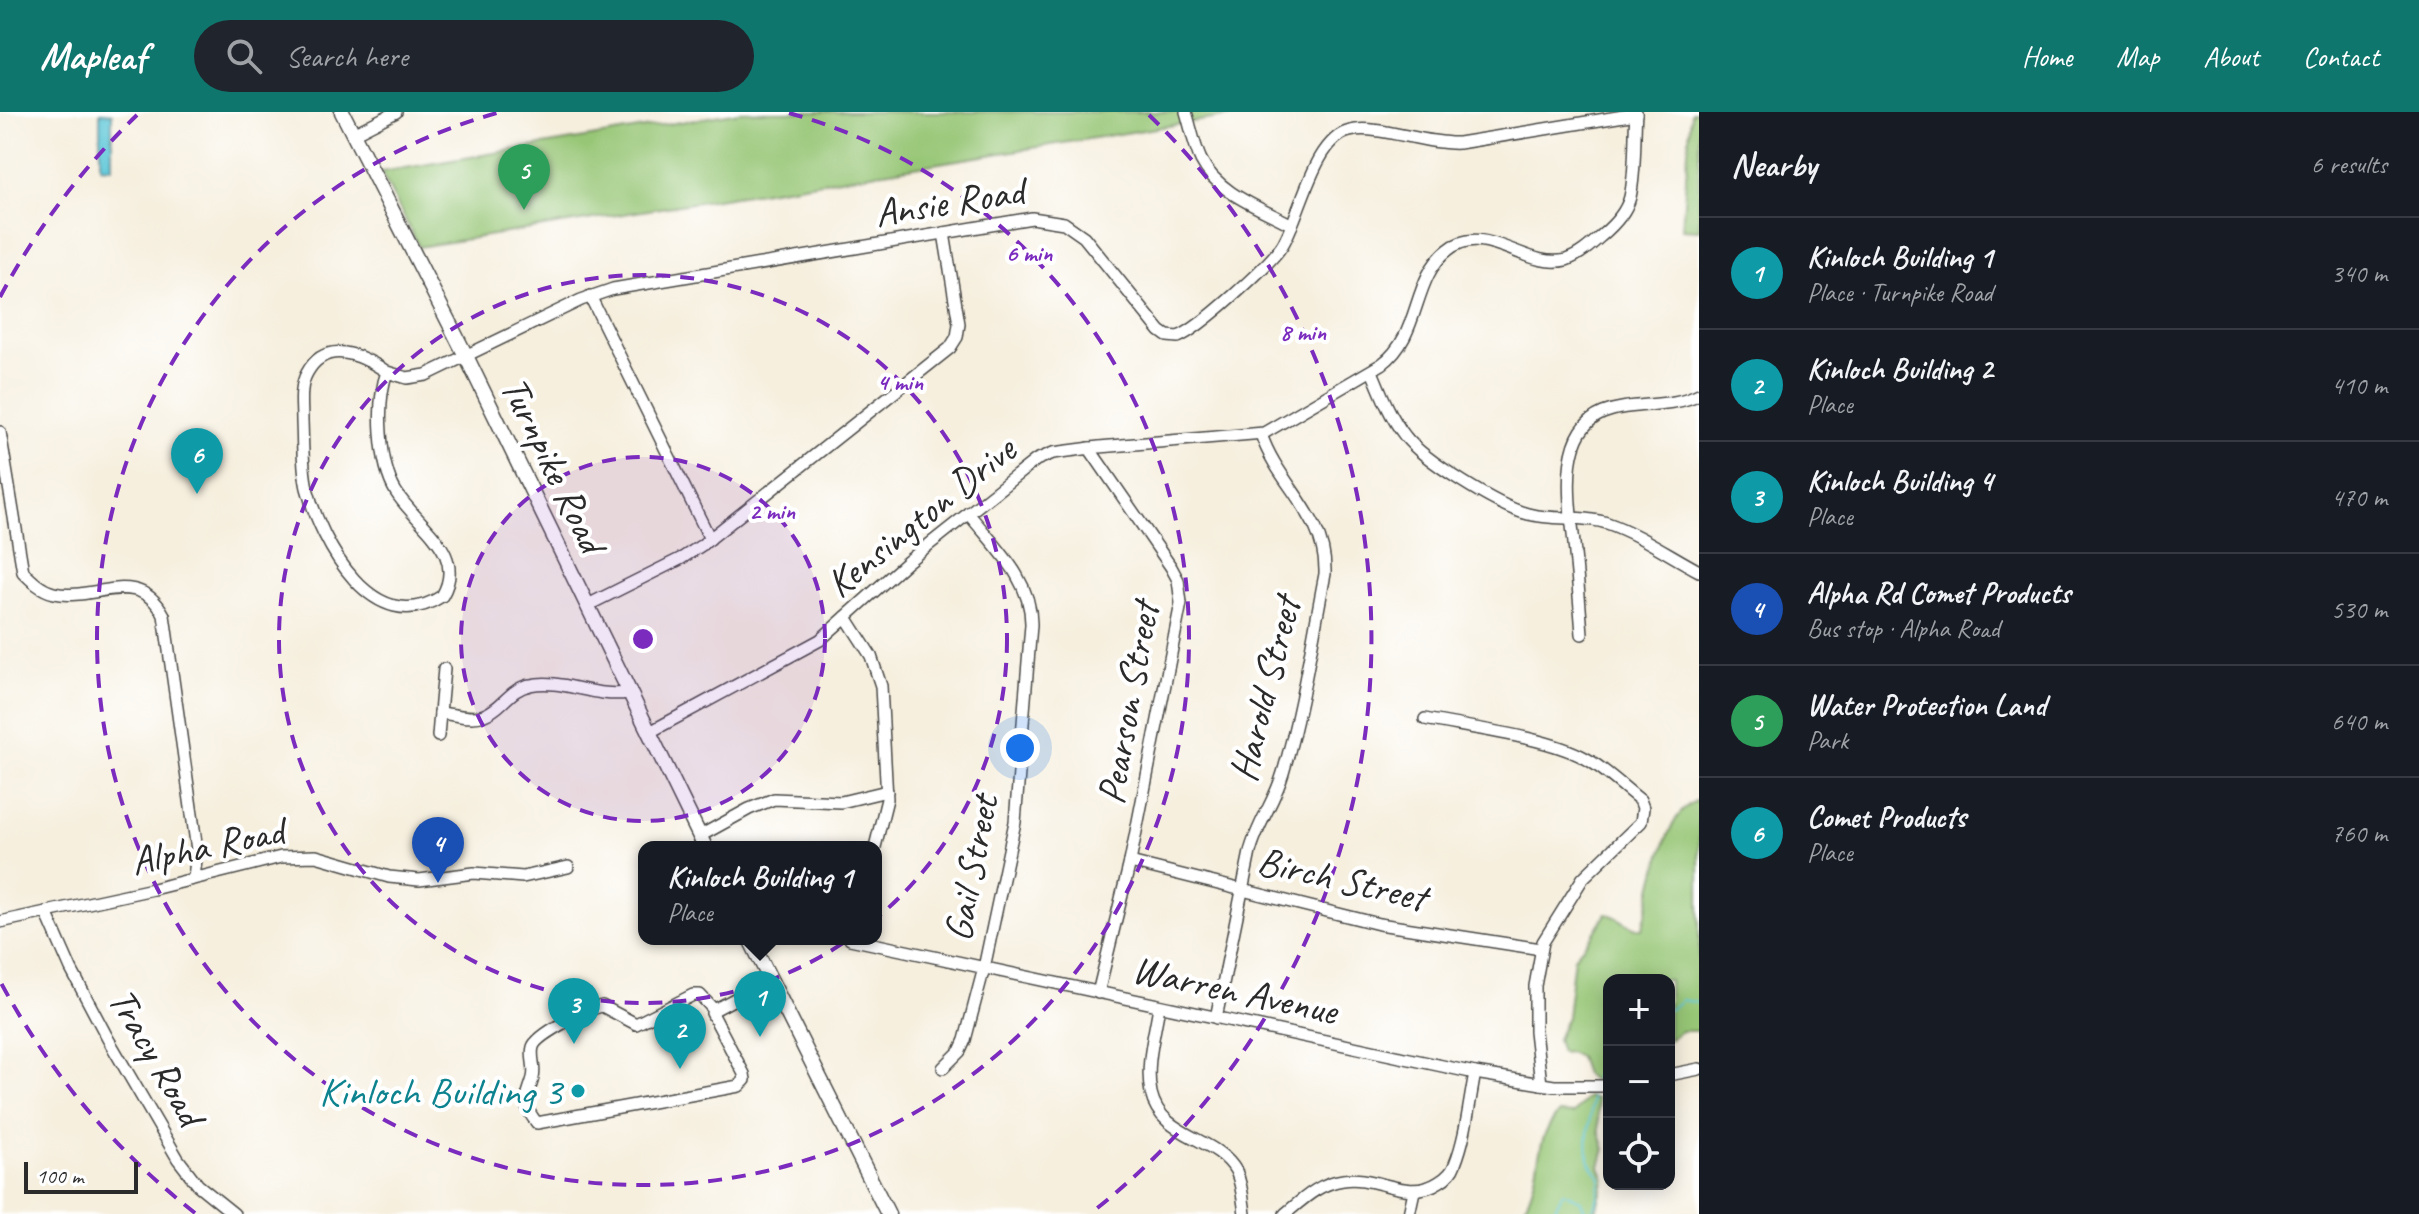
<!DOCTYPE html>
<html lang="en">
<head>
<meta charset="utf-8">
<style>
  :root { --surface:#171b24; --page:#20242c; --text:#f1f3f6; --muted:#9ea1a6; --line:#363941; --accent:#0f766e }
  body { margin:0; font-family:Caveat,sans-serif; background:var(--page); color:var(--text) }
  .controls { position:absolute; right:24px; bottom:24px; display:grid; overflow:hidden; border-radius:16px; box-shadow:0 4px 20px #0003 }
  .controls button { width:72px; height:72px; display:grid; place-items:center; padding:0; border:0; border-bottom:2px solid var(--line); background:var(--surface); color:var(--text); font:40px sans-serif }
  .scale { position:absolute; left:24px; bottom:20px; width:114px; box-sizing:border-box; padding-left:8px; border:4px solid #2b2b2b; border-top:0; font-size:22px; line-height:28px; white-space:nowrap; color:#2b2b2b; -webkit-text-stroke:6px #fff; paint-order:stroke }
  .you { position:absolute; left:1020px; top:636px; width:28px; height:28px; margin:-20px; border:6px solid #fff; border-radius:50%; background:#1a73e8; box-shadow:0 0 0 12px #1a73e833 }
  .badge { display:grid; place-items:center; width:52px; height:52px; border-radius:50%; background:var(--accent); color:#fff; font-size:26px; font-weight:700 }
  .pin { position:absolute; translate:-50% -66px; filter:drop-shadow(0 2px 4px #0008) }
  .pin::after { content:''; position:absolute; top:42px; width:28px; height:24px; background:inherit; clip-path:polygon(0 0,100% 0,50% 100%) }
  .popup { position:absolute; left:638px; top:729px; width:244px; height:104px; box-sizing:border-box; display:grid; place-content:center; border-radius:16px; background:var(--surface); filter:drop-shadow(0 2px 6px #0005); font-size:26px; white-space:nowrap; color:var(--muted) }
  .popup b { font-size:30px; color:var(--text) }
  .popup::after { content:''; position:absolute; left:50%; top:100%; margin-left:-16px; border:16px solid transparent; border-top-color:var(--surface) }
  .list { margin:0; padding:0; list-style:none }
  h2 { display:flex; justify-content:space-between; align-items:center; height:104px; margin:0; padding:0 32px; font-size:34px }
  h2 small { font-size:26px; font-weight:400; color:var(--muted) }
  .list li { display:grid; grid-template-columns:52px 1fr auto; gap:24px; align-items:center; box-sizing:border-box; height:112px; padding:0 32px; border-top:2px solid var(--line) }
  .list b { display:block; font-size:30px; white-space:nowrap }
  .list p { margin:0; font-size:26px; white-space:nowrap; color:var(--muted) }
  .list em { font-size:26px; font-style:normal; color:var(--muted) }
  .icon { flex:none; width:44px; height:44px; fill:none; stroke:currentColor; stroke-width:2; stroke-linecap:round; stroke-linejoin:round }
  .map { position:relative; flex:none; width:1699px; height:1102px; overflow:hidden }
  header { display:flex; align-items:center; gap:48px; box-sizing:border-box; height:112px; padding:0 40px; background:var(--accent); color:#fff }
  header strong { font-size:38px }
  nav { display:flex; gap:44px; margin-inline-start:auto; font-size:28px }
  .search { width:560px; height:72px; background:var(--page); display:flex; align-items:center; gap:20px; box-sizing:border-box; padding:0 28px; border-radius:44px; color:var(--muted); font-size:30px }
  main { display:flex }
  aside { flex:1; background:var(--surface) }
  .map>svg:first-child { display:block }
</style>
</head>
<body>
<header>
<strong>Mapleaf</strong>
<div class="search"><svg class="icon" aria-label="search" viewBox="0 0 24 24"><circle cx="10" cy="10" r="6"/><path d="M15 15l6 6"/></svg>Search here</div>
<nav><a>Home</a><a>Map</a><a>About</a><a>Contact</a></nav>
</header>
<main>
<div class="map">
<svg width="1699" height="1102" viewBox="0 0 1699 1102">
  <rect width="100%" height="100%" fill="#fff"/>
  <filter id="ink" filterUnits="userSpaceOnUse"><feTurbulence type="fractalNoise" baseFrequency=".0125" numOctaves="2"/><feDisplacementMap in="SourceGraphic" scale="16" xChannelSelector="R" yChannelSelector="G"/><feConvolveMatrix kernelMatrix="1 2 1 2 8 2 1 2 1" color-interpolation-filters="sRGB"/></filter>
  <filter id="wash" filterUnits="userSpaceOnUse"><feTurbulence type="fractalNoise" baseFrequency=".006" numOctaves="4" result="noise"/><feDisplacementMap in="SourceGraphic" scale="32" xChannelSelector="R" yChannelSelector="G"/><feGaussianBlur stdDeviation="1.8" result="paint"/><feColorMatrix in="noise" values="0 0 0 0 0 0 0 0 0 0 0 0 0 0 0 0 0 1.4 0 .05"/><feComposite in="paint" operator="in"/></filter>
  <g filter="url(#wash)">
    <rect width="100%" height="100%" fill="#f6efde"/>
    <g fill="#97c676" stroke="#617850" stroke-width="2">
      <path d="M740,0H1255L419,135L381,60Z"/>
      <path d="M1691,0H1699V118L1682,117Z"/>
      <path d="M1699,688V919H1681L1669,928V868H1609V961L1592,969L1585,962L1579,945L1569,940L1561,941L1557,927L1567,905L1574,845L1593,823L1606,802C1619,803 1628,816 1642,817C1653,785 1661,698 1699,688Z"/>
      <path d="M1588,985L1597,987L1599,1019L1605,1037L1600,1055L1605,1067L1595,1102H1520C1522,1096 1527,1091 1529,1085C1542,1054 1534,1028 1559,1001L1573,1002Z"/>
    </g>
    <path fill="#5dc7d8" stroke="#447982" stroke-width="2" d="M100,1L112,2V56L100,55Z"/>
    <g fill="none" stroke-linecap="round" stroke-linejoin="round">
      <g stroke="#5dc7d8" stroke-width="2">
        <path d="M1669,898L1682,888L1699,891"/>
        <path d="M1594,967L1598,956L1609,952"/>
        <path d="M1552,1102L1563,1080L1580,1088L1587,1102"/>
        <path d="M1589,1102L1596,1093L1601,1066C1598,1061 1593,1057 1590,1050C1583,1028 1592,1007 1592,985"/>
      </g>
    </g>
  </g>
  <g filter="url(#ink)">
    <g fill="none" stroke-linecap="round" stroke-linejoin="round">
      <g stroke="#494846" stroke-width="14">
        <g id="minor">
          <path d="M1186,0C1191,16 1194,33 1201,48C1218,82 1261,96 1292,113"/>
          <path d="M353,22L396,0"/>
          <path d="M590,184L710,427"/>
          <path d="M1372,259C1381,281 1390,305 1405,324C1423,348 1499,395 1528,402C1554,409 1581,403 1607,411C1639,422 1669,443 1699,459"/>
          <path d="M387,260C362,243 326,226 307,261C299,275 302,293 302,309C303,331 302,354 307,376C321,431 374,529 442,484C468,440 417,414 396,380C379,352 376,290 387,260L407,266L426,263L581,188L613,177L1032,106L1064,111L1084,125L1160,219L1167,224L1178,225C1199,217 1271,152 1283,132C1301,102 1314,27 1350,19C1377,12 1426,33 1459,31L1636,2"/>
          <path d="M0,320L23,460C32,469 41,478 54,481C94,490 138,454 164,503L197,738L194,766"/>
          <path d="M1089,336L1171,455L1178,468L1181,491L1130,750L1098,881"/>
          <path d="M588,493L682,446L702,433L950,236L957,225L959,212L944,121"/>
          <path d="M846,505L871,544L881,574L887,687L875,735"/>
          <path d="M1582,522C1580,495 1578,469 1575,442C1572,402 1554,321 1603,301C1633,289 1670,297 1699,282"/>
          <path d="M444,557L440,601C453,602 471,608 484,603C502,597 509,577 530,573C562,566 593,586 628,581"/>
          <path d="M1425,607C1470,616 1547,625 1585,646C1604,656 1622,674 1640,688L1643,696L1641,710L1583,766L1543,830L1535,874V919L1541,972"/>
          <path d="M648,621L820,528L907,450L1036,348L1053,341L1099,335L1264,321L1382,252C1422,222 1411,167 1448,138C1485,108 1526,158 1566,148C1579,144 1591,133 1601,124C1613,114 1626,101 1630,85C1636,59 1634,27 1636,0"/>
          <path d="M438,624L440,601"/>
          <path d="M700,724L749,697L774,687L841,690L887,679"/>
          <path d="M1130,750L1379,812L1541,837"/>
          <path d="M46,800L71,857L108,927L178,1047L198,1073L234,1102"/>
          <path d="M0,810L153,777L281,745L316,744L389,765L419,768L474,761L523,765L568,755"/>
          <path d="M850,827L1475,961L1554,974H1609"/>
          <path d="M693,883H700L714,898L712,901L744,962L745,968L739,974L537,1011C520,990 527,988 533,966C536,955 530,945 533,935C537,922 588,897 602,894L636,912Z"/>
          <path d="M1159,894C1155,921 1145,953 1151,981C1161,1026 1216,1024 1236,1059C1242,1072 1243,1088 1245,1102"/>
          <path d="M714,898L770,868"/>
          <path d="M1216,906L1250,740C1257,712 1275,689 1283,661C1302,597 1312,528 1325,462C1327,403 1278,374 1261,322"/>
          <path d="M943,956L960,939L965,928L984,856L1015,710L1031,513C1032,467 995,435 968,401"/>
          <path d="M1669,963L1699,957"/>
          <path d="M1285,1102C1302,1088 1319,1071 1343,1068C1376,1062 1407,1091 1439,1070C1446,1066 1452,1061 1455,1052C1466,1025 1469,991 1475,961"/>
          <path d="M1409,1102L1414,1079"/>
        </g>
      </g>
      <g stroke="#494846" stroke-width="17">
        <g id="major">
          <path d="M342,0L466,244L705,735"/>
          <path d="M750,827L888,1102"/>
        </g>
      </g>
      <use href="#minor" stroke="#fff" stroke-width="11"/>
      <use href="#major" stroke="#fff" stroke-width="14"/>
    </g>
  </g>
  <circle cx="643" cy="527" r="182" fill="#7b2cbf" fill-opacity=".12"/>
  <g fill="none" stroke="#7b2cbf" stroke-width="4" stroke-dasharray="14 10">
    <circle cx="643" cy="527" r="182"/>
    <circle cx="643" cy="527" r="364"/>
    <path d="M789 1A546 546 0 1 1 497 1"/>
    <path d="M195 1101A728 728 0 0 1 0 869M0 185A728 728 0 0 1 137 3M1149 3A728 728 0 0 1 1091 1101"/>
  </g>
  <circle fill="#0f9aa8" stroke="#fff" stroke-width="3" cx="578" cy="979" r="8"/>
  <g text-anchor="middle" stroke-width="8" stroke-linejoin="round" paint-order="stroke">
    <g font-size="40" fill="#2b2b2b" stroke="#fff">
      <text transform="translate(949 89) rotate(-9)" y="14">Ansie Road</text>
      <text transform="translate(554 352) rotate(64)" y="14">Turnpike Road</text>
      <text transform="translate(920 404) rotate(-39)" y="14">Kensington Drive</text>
      <text transform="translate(1264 577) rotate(-76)" y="14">Harold Street</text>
      <text transform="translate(1127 591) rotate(-80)" y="14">Pearson Street</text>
      <text transform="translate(207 733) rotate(-12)" y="14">Alpha Road</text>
      <text transform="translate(970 756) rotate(-79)" y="14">Gail Street</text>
      <text transform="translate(1342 766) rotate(13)" y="14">Birch Street</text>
      <text transform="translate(1235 877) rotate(12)" y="14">Warren Avenue</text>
      <text transform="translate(157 944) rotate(60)" y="14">Tracy Road</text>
    </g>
    <g font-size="40" fill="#0d838f" stroke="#fff" text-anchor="end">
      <text x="562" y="993">Kinloch Building 3</text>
    </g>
  </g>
  <circle cx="643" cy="527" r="12" fill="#7b2cbf" stroke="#fff" stroke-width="4"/>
  <g font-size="24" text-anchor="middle" font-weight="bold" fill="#7b2cbf" stroke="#fff" stroke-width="8" stroke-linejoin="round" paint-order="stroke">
    <text x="1029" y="149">6 min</text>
    <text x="1303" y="228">8 min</text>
    <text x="900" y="278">4 min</text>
    <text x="772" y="407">2 min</text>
  </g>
</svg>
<div class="controls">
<button>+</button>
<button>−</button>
<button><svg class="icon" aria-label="locate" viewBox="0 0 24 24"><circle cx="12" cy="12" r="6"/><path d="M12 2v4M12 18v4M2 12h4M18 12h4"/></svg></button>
</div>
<div class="scale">100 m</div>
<div class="you"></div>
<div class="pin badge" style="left:760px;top:925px;background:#0f9aa8">1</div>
<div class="popup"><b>Kinloch Building 1</b>Place</div>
<div class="pin badge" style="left:680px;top:957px;background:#0f9aa8">2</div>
<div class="pin badge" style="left:574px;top:932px;background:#0f9aa8">3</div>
<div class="pin badge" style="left:438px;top:771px;background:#1a4fb4">4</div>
<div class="pin badge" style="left:524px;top:98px;background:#2e9e5b">5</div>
<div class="pin badge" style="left:197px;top:382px;background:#0f9aa8">6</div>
</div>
<aside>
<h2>Nearby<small>6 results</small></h2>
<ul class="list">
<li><span class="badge" style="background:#0f9aa8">1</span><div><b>Kinloch Building 1</b><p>Place · Turnpike Road</p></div><em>340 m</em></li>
<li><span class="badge" style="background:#0f9aa8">2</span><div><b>Kinloch Building 2</b><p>Place</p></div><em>410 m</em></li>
<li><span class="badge" style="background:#0f9aa8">3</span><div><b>Kinloch Building 4</b><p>Place</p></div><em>470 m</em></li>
<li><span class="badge" style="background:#1a4fb4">4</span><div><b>Alpha Rd Comet Products</b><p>Bus stop · Alpha Road</p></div><em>530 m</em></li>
<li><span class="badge" style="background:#2e9e5b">5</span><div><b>Water Protection Land</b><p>Park</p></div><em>640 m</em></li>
<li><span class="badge" style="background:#0f9aa8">6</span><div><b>Comet Products</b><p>Place</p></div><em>760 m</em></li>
</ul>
</aside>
</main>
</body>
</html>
